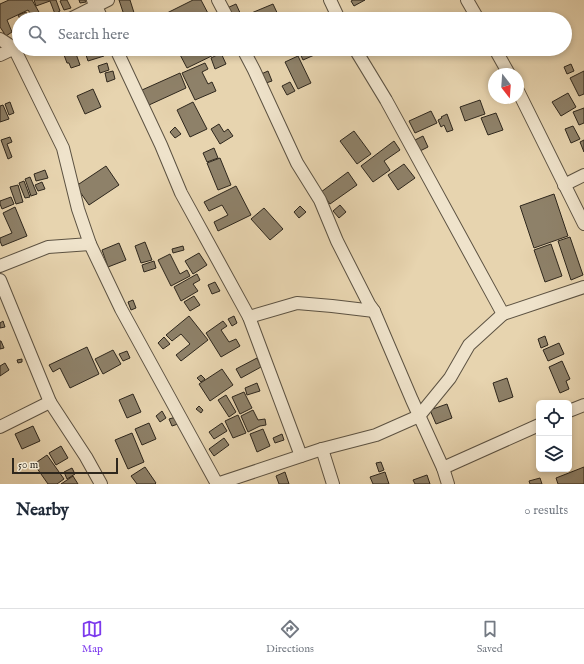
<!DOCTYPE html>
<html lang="en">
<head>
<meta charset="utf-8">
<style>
  :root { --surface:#fff; --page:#f6f6f7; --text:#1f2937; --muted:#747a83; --line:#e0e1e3; --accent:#7c3aed }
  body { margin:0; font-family:"IM FELL English",serif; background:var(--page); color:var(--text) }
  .controls { position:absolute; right:12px; bottom:12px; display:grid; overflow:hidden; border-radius:6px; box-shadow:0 2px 6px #0003 }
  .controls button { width:36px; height:36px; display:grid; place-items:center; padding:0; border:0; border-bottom:1px solid var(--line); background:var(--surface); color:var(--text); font:20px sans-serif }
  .compass { position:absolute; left:488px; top:68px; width:36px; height:36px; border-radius:50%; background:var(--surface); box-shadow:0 2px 6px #0003; rotate:163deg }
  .scale { position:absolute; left:12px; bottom:10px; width:106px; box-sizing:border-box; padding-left:4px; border:2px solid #2e271d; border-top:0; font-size:11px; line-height:14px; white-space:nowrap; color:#2e271d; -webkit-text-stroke:3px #efe3cb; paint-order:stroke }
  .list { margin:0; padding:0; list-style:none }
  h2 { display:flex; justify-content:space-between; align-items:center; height:52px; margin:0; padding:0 16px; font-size:17px }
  h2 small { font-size:13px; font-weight:400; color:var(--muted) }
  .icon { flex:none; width:22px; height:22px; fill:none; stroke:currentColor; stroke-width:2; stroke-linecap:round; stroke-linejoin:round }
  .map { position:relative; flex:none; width:584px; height:484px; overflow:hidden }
  .search { position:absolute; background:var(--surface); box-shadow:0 2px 6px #0003; left:12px; right:12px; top:12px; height:44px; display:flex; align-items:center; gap:10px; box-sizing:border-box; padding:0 14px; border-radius:22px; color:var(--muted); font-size:15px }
  .sheet { height:124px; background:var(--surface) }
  nav { display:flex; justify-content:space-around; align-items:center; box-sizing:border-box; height:56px; border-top:1px solid var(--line); background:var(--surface); font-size:11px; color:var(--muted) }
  nav a { display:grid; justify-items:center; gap:2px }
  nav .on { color:var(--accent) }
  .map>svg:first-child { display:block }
</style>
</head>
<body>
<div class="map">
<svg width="584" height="484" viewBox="0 0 584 484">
  <rect width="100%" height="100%" fill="#e7d4af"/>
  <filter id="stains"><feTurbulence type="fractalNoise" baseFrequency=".005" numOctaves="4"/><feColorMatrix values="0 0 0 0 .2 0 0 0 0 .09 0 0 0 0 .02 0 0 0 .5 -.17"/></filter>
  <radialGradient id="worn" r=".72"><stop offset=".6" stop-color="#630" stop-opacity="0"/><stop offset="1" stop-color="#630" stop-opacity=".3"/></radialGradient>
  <g fill="#8e8169" stroke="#2e271d">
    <path d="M9,0H32L43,19H34L28,10L7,20L12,32L6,36L0,27V4Z"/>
    <path d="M34,0H56L60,11L55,14L50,1L36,6Z"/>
    <path d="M62,0H67L71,8L64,10L60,1Z"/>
    <path d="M79,0H85L86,2L80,3Z"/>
    <path d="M119,0H130L136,19H112L124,15Z"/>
    <path d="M193,0H201L211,19H162L161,16Z"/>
    <path d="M353,0H365L354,6L351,1Z"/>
    <path d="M236,4L241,15L232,19L227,8Z"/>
    <path d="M273,4L280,19H237Z"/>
    <path d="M26,12L29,19H20L18,15Z"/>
    <path d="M324,16L325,19H316Z"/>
    <path d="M84,49H102L104,56L88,61Z"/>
    <path d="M177,49H226L187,68Z"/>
    <path d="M298,49H328L303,60Z"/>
    <path d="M75,51L80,65L71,68L69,63H67L64,55Z"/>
    <path d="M221,53L226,64L215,69L211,58Z"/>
    <path d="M298,56L311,83L298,89L285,62Z"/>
    <path d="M107,63L109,70L100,73L98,66Z"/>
    <path d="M205,63L208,69L202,72L208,84L212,82L216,91L195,100L182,73Z"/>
    <path d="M571,64L574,71L567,74L564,67Z"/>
    <path d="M113,71L115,79L107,82L105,73Z"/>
    <path d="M268,71L272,81L263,84L259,75Z"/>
    <path d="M584,71V94L579,96L570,78Z"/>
    <path d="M180,73L186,88L149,105L142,90Z"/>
    <path d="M290,82L295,91L287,95L282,86Z"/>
    <path d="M93,89L101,107L85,114L77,96Z"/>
    <path d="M568,93L576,107L561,116L552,102Z"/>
    <path d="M480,100L485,114L465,121L460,107Z"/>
    <path d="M10,102L14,113L9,115L5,104Z"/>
    <path d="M193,102L207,129L190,137L177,110Z"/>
    <path d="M3,105L9,119L0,122V106Z"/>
    <path d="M584,108V123L579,125L573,112Z"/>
    <path d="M431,111L437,123L415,133L409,121Z"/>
    <path d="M496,113L503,130L488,135L481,118Z"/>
    <path d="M447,114L453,130L447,132L444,125L441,127L438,120L442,118L441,117Z"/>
    <path d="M219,124L224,132L228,129L233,136L220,144L211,129Z"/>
    <path d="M573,126L580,139L571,143L565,129Z"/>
    <path d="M175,127L181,134L175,138L170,132Z"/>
    <path d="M354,131L371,154L357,164L340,141Z"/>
    <path d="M423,136L428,147L418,152L413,141Z"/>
    <path d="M10,137L12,142L7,144L12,157L8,159L1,140Z"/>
    <path d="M584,140V152L580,142Z"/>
    <path d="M394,141L400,150L384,161L390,170L373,182L361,166Z"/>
    <path d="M214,148L218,158L207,162L203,153Z"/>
    <path d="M220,158L231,185L218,190L207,163Z"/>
    <path d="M404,164L415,178L398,190L388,175Z"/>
    <path d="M106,166L119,185L89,205L76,186Z"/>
    <path d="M45,170L48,178L36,181L34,174Z"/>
    <path d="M348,172L357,185L330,204L321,192Z"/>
    <path d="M30,177L37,194L31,196L25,179Z"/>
    <path d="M24,181L30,197L25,198L19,183Z"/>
    <path d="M42,182L45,189L38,191L35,185Z"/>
    <path d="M18,185L23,202L16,204L10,187Z"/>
    <path d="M236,186L251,215L218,231L214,222L228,215L222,205L209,211L204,202Z"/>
    <path d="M554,194L568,236L534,248L520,206Z"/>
    <path d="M11,197L14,204L2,209L0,204V201Z"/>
    <path d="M340,205L346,212L339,218L333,211Z"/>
    <path d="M300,206L306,212L299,218L294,212Z"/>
    <path d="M15,207L27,236L2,246L0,241V238L12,233L3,213Z"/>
    <path d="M264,208L283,229L270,240L251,219Z"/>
    <path d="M570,237L583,275L571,280L558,241Z"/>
    <path d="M145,242L152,260L141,263L135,246Z"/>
    <path d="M119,243L126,260L108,267L102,250Z"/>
    <path d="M551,244L562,276L545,282L534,250Z"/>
    <path d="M183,246L184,250L173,253L172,249Z"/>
    <path d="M199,253L207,265L193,274L185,261Z"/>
    <path d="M170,254L180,274L187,270L190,276L171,286L158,260Z"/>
    <path d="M154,261L156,268L144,272L142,265Z"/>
    <path d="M197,274L200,280L193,284L198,291L181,301L174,287Z"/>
    <path d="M215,282L220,291L212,294L208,285Z"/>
    <path d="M194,296L200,305L190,311L184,302Z"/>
    <path d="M133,300L136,308L131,310L128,302Z"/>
    <path d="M189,316L208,340L181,361L176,355L190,344L181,334L172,341L166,335Z"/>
    <path d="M234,316L237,323L232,326L228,319Z"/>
    <path d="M3,321L5,327L0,328V323Z"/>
    <path d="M223,321L227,326L221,330L229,342L236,339L240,346L221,357L206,333Z"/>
    <path d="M545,336L548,345L541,348L538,339Z"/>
    <path d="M164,337L170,344L163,349L158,343Z"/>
    <path d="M0,341H1L4,348L0,349Z"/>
    <path d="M559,343L564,354L548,361L543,350Z"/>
    <path d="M87,347L99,374L70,388L60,368L53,372L49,365Z"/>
    <path d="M113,350L121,364L103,374L95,359Z"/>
    <path d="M127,351L130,358L123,361L119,354Z"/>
    <path d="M257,358L261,367L241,378L236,369Z"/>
    <path d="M22,359V362L18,363L17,360Z"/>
    <path d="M562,361L570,379L566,381L569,389L560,393L549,367Z"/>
    <path d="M5,363L9,370L0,376V366Z"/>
    <path d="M222,369L233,385L210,401L199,384Z"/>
    <path d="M201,375L205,379L201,382L197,378Z"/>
    <path d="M507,378L513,397L499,402L493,383Z"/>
    <path d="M257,383L260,391L247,395L245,388Z"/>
    <path d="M244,392L252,408L240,414L232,397Z"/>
    <path d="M133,394L141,412L127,418L119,400Z"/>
    <path d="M226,395L236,412L229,417L218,400Z"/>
    <path d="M447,404L452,418L436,424L430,410Z"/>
    <path d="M199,406L203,410L201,413L196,409Z"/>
    <path d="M253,410L258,420L265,419L266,425L260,426L248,432L241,416Z"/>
    <path d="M162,411L166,418L160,422L156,416Z"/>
    <path d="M238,415L246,433L233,438L225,421Z"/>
    <path d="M176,417L178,424L172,426L169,419Z"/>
    <path d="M149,423L156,439L142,445L135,429Z"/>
    <path d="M222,423L227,431L214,439L209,432Z"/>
    <path d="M33,426L40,441L22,449L15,434Z"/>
    <path d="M263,429L270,446L257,452L250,434Z"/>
    <path d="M132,433L144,462L128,469L115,440Z"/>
    <path d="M282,434L284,440L275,443L273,438Z"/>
    <path d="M224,438L229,445L214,456L209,449Z"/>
    <path d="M61,446L68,458L56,465L49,453Z"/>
    <path d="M47,455L64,479L57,484H48L34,464Z"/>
    <path d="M381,462L384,470L379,472L376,463Z"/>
    <path d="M145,467L156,483L155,484H137L131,476Z"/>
    <path d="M584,467V484H558L556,478Z"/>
    <path d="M72,468L75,474L67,479L64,472Z"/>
    <path d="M285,472L289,484H279L276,476Z"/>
    <path d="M385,472L389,484H373L370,477Z"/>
    <path d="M427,475L430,484H415L413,480Z"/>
    <path d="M73,476L78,484H61Z"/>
    <path d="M540,478L542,484H530L529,481Z"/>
  </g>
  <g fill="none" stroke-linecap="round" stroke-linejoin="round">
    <g stroke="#5c5242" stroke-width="14">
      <g id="street">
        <path d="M93,0L102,19"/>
        <path d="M218,0L228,19"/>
        <path d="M330,0L339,19"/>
        <path d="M467,0L478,19"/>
        <path d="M70,19L108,0"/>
        <path d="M0,39L14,48L63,148L78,209L90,244L121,309L217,484"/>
        <path d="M116,49L161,145L181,193L249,317L301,456"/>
        <path d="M243,49L254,70L278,122L297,163L320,200L337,241L369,304L374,311L412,400L443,468L448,484"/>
        <path d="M355,49L386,100L503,314L584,287"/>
        <path d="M495,49L509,74"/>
        <path d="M0,55L19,46"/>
        <path d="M518,91L584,224"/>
        <path d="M564,185L584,175"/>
        <path d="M0,266L48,247L90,244"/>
        <path d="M0,280L50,402L86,457L101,484"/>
        <path d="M249,317L297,303L332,306L374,311"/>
        <path d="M569,411L584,405"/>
        <path d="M0,427L50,402"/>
        <path d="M322,449L333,484"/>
        <path d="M443,468L539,425"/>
        <path d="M217,484L322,449L376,435L419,416L450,378L469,345L503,314"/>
      </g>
    </g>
    <use href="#street" stroke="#efe3cb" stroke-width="12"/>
  </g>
  <rect width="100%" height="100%" filter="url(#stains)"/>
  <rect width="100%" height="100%" fill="url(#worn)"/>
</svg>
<div class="controls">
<button><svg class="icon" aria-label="locate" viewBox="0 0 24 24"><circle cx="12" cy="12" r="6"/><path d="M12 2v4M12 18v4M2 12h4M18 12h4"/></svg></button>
<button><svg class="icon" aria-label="layers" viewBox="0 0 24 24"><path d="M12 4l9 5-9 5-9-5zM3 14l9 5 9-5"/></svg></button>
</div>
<svg class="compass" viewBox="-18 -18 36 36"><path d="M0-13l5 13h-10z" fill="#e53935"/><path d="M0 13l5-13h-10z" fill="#747a83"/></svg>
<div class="scale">50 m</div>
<div class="search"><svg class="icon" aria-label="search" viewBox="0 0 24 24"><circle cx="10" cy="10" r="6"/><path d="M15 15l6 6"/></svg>Search here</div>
</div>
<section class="sheet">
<h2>Nearby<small>0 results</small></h2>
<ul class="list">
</ul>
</section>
<nav>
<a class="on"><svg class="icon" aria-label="map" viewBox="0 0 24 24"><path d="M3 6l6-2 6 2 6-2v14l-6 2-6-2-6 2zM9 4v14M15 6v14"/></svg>Map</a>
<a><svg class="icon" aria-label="directions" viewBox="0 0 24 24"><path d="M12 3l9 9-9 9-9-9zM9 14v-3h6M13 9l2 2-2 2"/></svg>Directions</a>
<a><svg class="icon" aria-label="saved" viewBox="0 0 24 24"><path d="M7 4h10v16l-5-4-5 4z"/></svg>Saved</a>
</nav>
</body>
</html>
